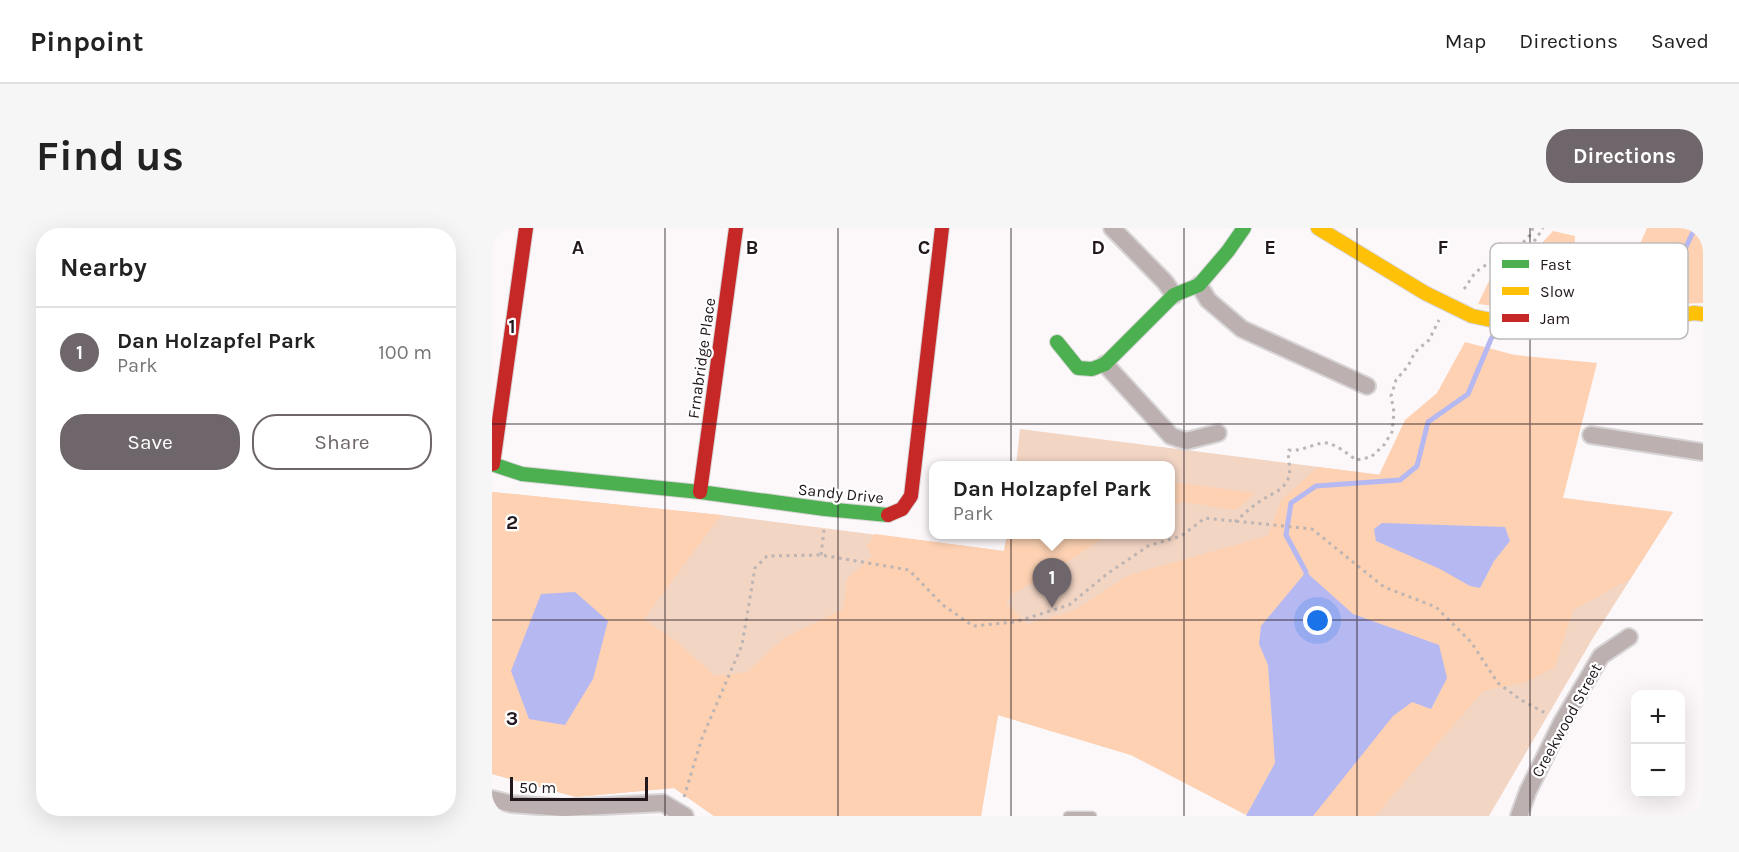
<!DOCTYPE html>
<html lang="en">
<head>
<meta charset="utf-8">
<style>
  :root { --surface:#fff; --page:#f6f6f6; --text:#222; --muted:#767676; --line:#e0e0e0; --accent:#6e666a }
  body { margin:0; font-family:Karla,sans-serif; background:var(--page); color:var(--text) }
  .controls { position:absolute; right:18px; bottom:18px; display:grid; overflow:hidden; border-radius:12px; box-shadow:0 6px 24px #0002 }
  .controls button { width:54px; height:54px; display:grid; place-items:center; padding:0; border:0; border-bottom:2px solid var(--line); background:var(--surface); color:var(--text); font:30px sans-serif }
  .scale { position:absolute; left:18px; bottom:15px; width:138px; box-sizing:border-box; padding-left:6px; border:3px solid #22181d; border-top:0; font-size:16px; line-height:21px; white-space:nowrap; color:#22181d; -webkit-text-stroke:4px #fff; paint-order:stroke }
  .you { position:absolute; left:826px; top:393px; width:21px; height:21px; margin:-15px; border:4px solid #fff; border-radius:50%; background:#1a73e8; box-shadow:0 0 0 9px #1a73e833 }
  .badge { display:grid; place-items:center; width:39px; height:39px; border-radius:50%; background:var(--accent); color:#fff; font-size:20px; font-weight:700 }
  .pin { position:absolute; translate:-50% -50px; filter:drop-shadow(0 2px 3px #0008) }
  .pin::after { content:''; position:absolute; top:32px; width:21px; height:18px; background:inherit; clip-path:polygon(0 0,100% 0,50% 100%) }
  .popup { position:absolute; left:437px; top:233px; width:246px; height:78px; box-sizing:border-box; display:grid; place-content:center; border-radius:12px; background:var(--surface); filter:drop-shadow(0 2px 4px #0005); font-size:20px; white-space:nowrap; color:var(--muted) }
  .popup b { font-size:22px; color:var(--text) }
  .popup::after { content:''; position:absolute; left:50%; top:100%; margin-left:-12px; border:12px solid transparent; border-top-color:var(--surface) }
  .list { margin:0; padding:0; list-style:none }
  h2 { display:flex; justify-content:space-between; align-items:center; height:78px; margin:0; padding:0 24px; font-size:26px }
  h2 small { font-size:20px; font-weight:400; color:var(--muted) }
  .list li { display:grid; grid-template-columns:39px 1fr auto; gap:18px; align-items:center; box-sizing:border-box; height:90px; padding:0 24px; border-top:2px solid var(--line) }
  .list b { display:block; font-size:22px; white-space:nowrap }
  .list p { margin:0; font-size:20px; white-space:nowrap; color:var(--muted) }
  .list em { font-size:20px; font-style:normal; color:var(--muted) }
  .actions { display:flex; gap:12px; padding:18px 24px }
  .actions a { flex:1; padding:14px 0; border:2px solid var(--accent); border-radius:24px; text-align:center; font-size:21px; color:var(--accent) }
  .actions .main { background:var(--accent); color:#fff }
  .map { position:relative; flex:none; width:1211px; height:588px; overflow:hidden; border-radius:24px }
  header { display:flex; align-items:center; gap:36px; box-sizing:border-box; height:84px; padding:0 30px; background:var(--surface); border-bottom:2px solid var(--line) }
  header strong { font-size:28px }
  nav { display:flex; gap:33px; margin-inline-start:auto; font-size:21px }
  .intro { display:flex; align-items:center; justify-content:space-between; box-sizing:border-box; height:144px; padding:0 36px }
  h1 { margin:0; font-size:42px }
  .button { padding:15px 27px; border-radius:24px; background:var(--accent); color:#fff; font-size:21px; font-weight:700 }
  main { display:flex; gap:36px; padding:0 36px }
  aside { flex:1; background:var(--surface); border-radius:24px; box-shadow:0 6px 24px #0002 }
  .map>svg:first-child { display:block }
</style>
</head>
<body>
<header>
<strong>Pinpoint</strong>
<nav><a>Map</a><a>Directions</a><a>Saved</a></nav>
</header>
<div class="intro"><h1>Find us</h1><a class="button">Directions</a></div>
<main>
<aside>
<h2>Nearby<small></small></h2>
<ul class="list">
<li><span class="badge">1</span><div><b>Dan Holzapfel Park</b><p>Park</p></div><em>100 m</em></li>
</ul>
<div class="actions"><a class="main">Save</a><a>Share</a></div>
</aside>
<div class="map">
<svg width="1211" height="588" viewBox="0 0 1211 588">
  <rect width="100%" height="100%" fill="#fcf8fa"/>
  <path fill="#f3d5c4" d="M528,201L1181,284L1101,410L997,588H759L639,527L506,487L489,588H222L182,560L84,569L0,546V264L229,287L512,323L515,307L678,306V238L524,237Z"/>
  <g fill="#fdd1b2" fill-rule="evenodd">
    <path d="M1155,0H1211V75L1187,76L1104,88L1050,84L986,76L998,51L1037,29L1061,3L1083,8L1082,32L1148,16Z"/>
    <path d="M973,114L1023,127L1105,135L1071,270L1181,284L1138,351L1081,382L1063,439L1034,454L991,463L883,588H821L901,488L920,474L940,481L955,450L947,417L861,386L814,344L767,416L776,437L783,535L754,587L639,527L506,487L489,588H222L182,560L84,569L0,546V264L229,287L152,391L184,413L223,448L255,444L292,410L351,381L355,351L380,328L375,318L383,306L512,323L515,307H616L559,345L520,366L514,375L535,396L581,383L637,347L776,308L789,272L826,239L887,247L913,192L945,165ZM890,295L1013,299L1018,313L1002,333L993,353L978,358L882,301Z"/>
    <path d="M679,254L763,265L744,282L690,274L679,278Z"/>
  </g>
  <g fill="#b6b8f2">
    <path d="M890,295L1013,299L1018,313L1002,333L988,360L978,358L948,341L884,313L882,301Z"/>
    <path d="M814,344L861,386L947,417L955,450L939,481L920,474L901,488L821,588H754L783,535L776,437L767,416L769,398Z"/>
    <path d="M83,364L116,393L101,451L73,497L37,491L19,443L49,366Z"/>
  </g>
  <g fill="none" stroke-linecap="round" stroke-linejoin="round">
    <g stroke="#b6b8f2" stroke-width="5">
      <path d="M1015,88L1030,67L1109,61L1180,48L1203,0"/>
      <path d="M814,351V344L794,307L799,275L824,258L908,252L925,238L936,194L976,166L999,111L1007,98"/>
    </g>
    <g stroke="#d8d5d7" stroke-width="11">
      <path id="lane" d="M576,588H600"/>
    </g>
    <g stroke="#d8d5d7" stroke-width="20">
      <g id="street">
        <path d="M620,0L673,54L682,67"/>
        <path d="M707,57L716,72L750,101L875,158"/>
        <path d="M613,136L679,208L694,213L726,205"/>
        <path d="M1099,207L1211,224"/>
        <path d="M0,571L20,576L71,580L171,575L193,588"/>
        <path d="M1027,588L1036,563L1070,494L1109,428L1137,409"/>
      </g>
    </g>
    <g stroke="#d8d5d7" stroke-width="16">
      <g id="fast">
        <path d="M565,114L586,140L600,141L613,136L682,67L707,57L736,23L752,0"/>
        <path d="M0,236L30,246L208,264L333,281L396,287"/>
      </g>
    </g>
    <g stroke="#d8d5d7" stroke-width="16">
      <path id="slow" d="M826,0L933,65L980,88L1042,101L1107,102L1202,85L1211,86"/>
    </g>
    <g stroke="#d8d5d7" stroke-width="16">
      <g id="jam">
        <path d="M1,236L34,0"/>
        <path d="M208,264L244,0"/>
        <path d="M396,287L410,281L419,268L450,0"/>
      </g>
    </g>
    <g stroke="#bdb4b4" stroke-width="3" stroke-dasharray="3 4.5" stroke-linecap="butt">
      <path d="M1026,20L1038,7L1041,0"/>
      <path d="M972,61C976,56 979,50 983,45C995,34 1012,29 1026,20L1033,23L1044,11L1051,0"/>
      <path d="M743,294C752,286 760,278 770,272C780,265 791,263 796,251C800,241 795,232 797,222C811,224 823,214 835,215C845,217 856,226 864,232L879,229L892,217L900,204L902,184L899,168L904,152L916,138L923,124L937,112L947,92"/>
      <path d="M329,327L332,302"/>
      <path d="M192,569L210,510L250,417L263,340L275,328L329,327L417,342L451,377L481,398L523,394L577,377L615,346L656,318L689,308L713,290L820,301L892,359L944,379L979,414L1006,455L1029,472L1055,486"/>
    </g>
    <use href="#lane" stroke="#bdb0b0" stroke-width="8"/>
    <use href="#street" stroke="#bdb0b0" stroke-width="16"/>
    <use href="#fast" stroke="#4caf50" stroke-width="14"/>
    <use href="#slow" stroke="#ffc107" stroke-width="14"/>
    <use href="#jam" stroke="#c62828" stroke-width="14"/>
  </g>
  <path fill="none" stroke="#22181d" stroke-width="1.5" stroke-opacity="0.55" d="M173,0V588M346,0V588M519,0V588M692,0V588M865,0V588M1038,0V588M0,196H1211M0,392H1211"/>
  <g text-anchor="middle" stroke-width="4.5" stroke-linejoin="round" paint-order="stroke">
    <g font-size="16" fill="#22181d" stroke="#fff">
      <text transform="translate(209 130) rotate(-82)" y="6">Frnabridge Place</text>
      <text transform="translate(349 265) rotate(6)" y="6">Sandy Drive</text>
      <text transform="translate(1074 492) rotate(-61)" y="6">Creekwood Street</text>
    </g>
  </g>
  <rect x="998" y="15" width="198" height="96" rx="9" fill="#fff" stroke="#bdbabb" stroke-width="1.5"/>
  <rect x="1010" y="32" width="27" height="8" fill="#4caf50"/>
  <rect x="1010" y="59" width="27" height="8" fill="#ffc107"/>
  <rect x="1010" y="86" width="27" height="8" fill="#c62828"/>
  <g font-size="16" fill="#22181d">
    <text x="1048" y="42">Fast</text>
    <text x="1048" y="69">Slow</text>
    <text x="1048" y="96">Jam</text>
  </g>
  <g font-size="20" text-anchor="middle" font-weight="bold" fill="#22181d" stroke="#fff" stroke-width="4.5" stroke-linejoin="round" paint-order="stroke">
    <text x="86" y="26">A</text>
    <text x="260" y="26">B</text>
    <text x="432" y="26">C</text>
    <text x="606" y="26">D</text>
    <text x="778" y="26">E</text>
    <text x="951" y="26">F</text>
    <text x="20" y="105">1</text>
    <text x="20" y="301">2</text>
    <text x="20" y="497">3</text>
  </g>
</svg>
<div class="controls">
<button>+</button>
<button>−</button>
</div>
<div class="scale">50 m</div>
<div class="you"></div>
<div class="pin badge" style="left:560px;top:380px">1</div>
<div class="popup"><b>Dan Holzapfel Park</b>Park</div>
</div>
</main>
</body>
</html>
